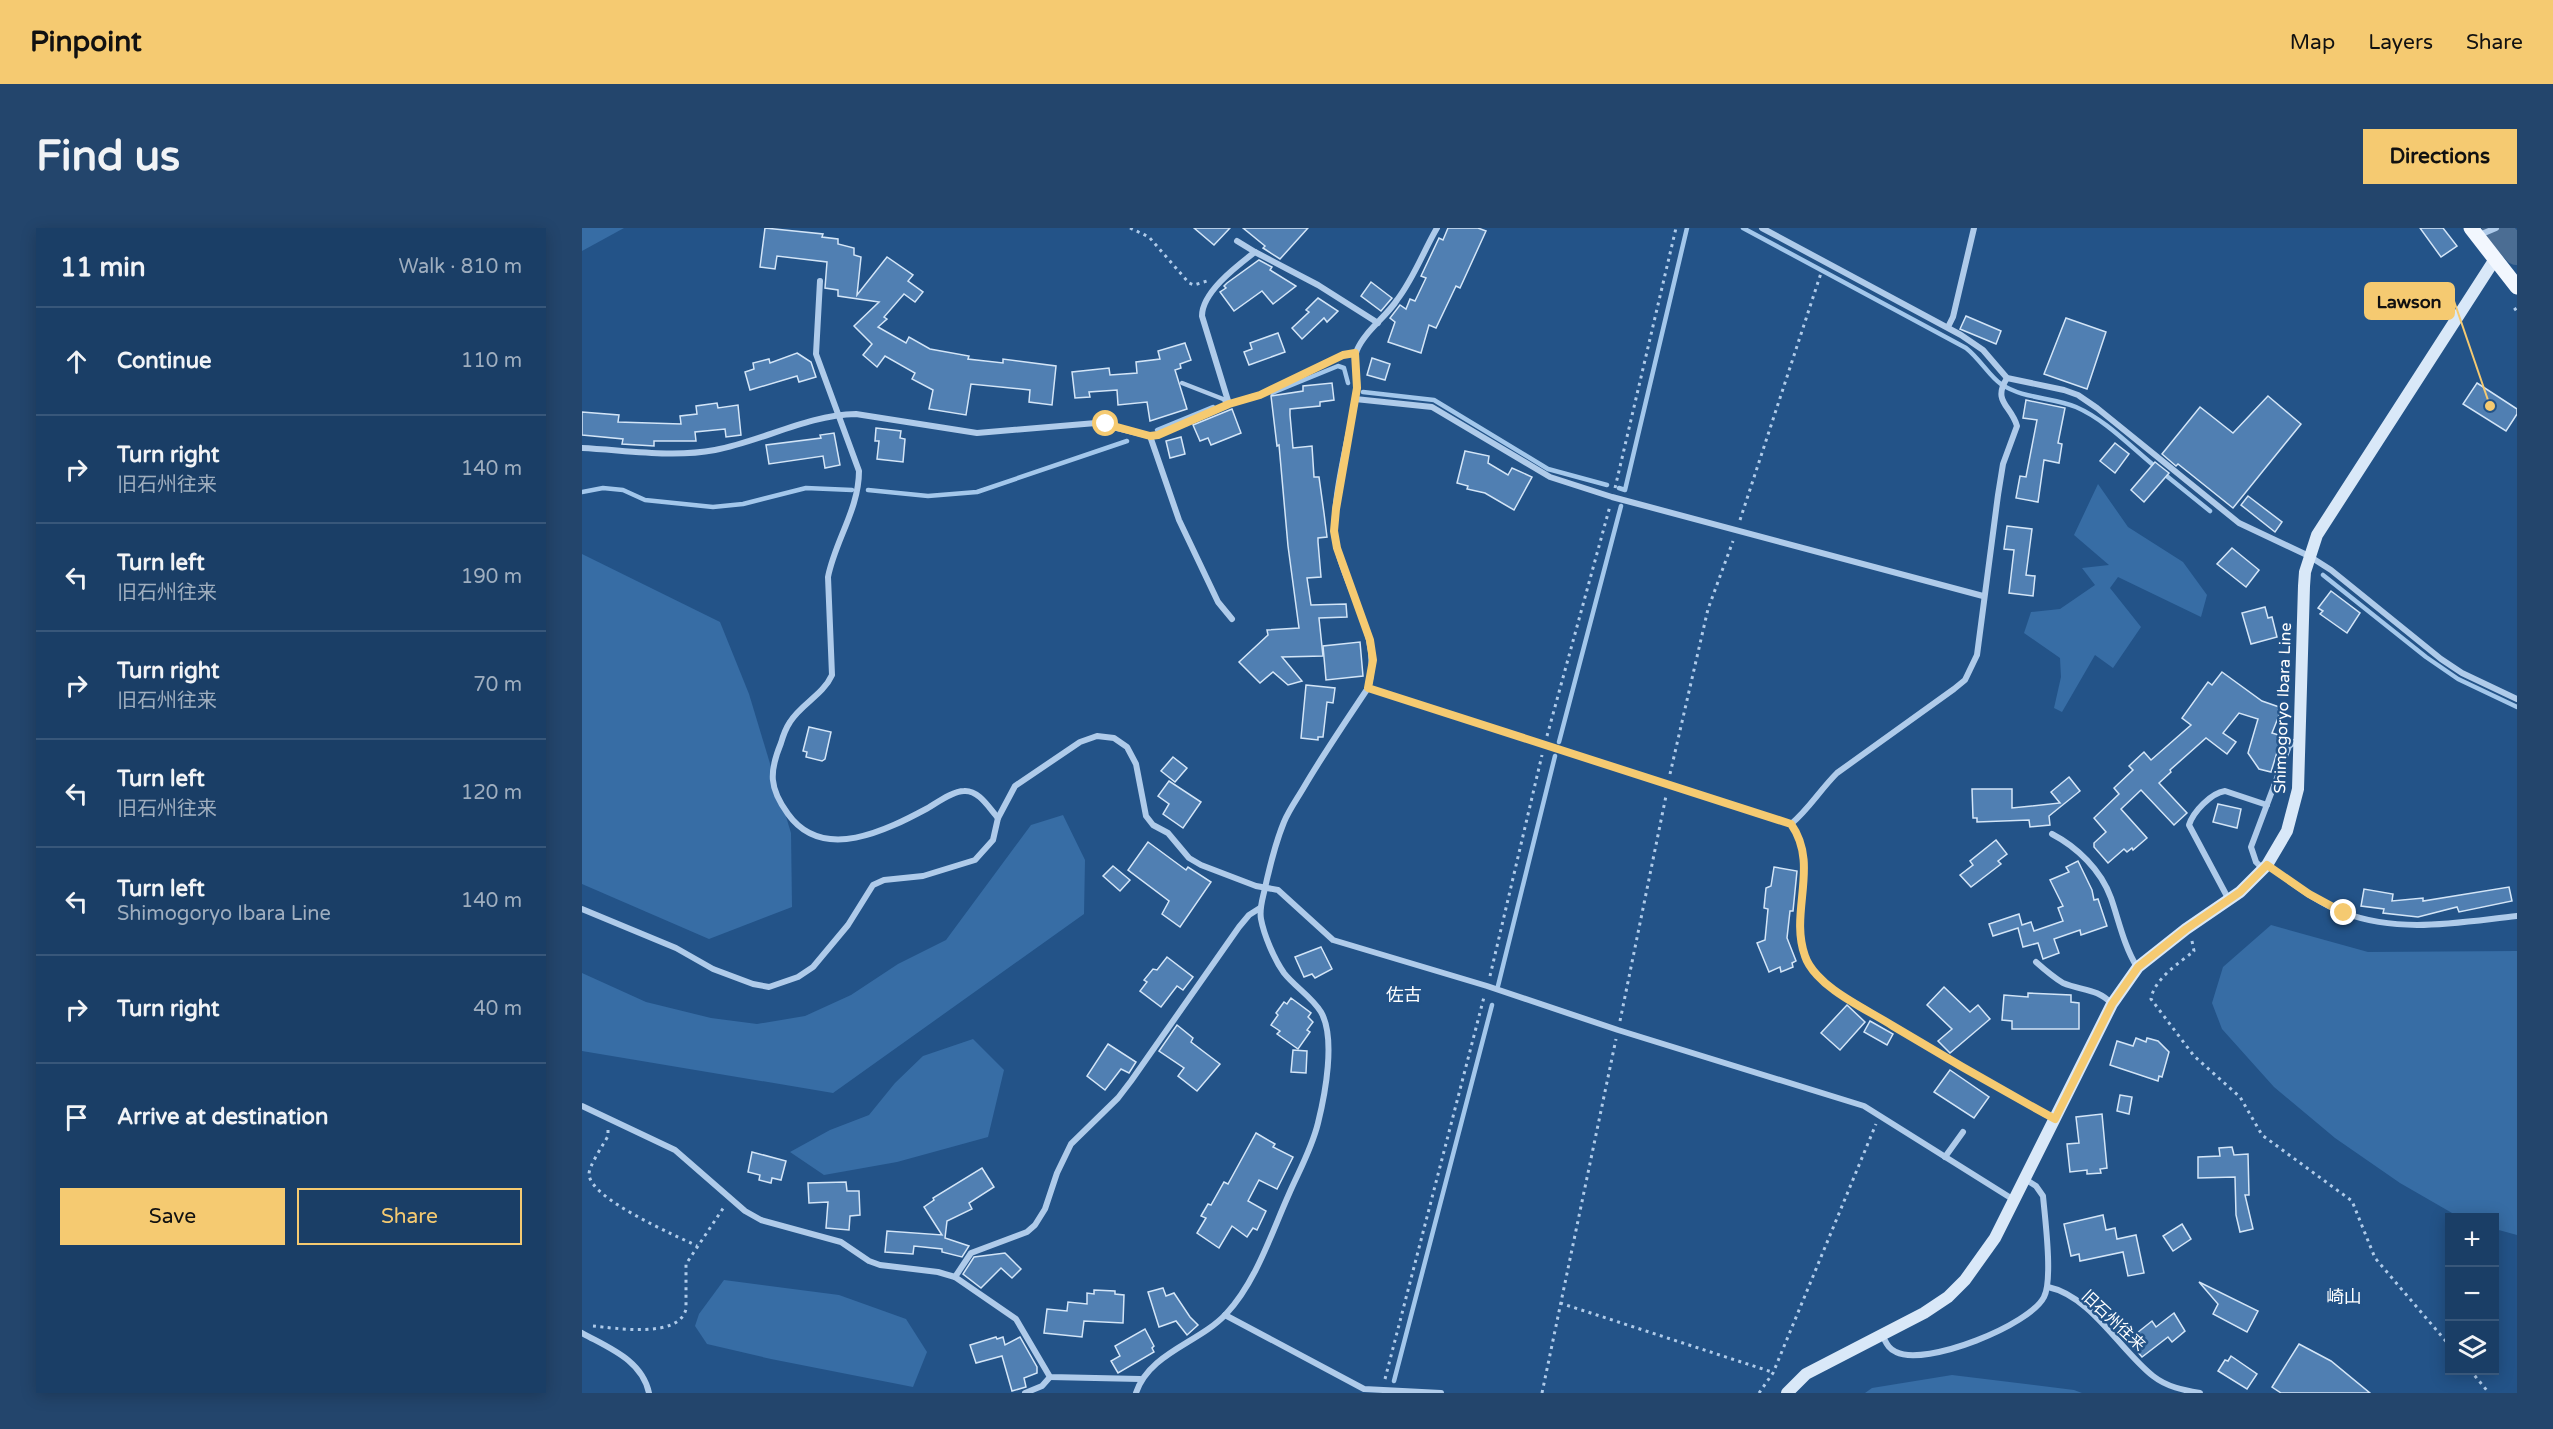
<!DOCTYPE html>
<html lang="en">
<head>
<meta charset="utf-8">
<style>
  :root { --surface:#1a3e66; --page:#23456c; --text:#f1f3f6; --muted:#9faebf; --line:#38577a; --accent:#f5ca71 }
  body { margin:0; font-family:"Varela Round","Noto Sans JP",sans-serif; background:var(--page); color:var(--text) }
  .controls { position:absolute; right:18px; bottom:18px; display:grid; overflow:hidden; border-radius:0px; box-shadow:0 3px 15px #0003 }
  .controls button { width:54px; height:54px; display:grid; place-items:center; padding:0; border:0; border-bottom:2px solid var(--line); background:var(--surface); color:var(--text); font:30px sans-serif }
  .stop { position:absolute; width:18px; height:18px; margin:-14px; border:4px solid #f5ca71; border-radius:50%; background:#fff }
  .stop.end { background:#f5ca71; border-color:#fff; box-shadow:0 2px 6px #0008 }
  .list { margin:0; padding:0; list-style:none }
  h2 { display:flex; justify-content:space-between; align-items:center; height:78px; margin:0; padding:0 24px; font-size:26px }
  h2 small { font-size:20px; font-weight:400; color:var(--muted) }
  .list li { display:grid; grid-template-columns:39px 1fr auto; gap:18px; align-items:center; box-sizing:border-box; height:108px; padding:0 24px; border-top:2px solid var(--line) }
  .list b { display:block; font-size:22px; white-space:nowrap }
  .list p { margin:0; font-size:20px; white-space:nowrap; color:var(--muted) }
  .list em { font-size:20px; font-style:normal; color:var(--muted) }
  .actions { display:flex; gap:12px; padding:18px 24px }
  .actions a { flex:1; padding:14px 0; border:2px solid var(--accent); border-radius:0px; text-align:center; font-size:21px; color:var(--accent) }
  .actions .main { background:var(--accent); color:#111 }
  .icon { flex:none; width:33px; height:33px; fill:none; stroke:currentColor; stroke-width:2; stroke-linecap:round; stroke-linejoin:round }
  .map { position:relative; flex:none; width:1935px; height:1165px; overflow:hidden; border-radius:0px }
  header { display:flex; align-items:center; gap:36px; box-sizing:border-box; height:84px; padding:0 30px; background:var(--accent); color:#111 }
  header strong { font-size:28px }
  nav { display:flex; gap:33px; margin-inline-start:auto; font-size:21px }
  .intro { display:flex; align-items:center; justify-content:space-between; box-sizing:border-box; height:144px; padding:0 36px }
  h1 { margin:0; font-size:42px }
  .button { padding:15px 27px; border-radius:0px; background:var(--accent); color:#111; font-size:21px; font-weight:700 }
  main { display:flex; gap:36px; padding:0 36px }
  aside { flex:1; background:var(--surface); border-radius:0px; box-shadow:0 3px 15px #0003 }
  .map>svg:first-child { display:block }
</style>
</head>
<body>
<header>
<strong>Pinpoint</strong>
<nav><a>Map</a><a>Layers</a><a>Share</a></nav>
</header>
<div class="intro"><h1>Find us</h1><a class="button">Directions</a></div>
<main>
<aside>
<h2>11 min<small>Walk · 810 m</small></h2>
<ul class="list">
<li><svg class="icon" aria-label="ahead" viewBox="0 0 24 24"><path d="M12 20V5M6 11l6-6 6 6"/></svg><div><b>Continue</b></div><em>110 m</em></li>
<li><svg class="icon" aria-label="right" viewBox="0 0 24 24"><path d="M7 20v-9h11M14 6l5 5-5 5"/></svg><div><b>Turn right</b><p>旧石州往来</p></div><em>140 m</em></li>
<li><svg class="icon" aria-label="left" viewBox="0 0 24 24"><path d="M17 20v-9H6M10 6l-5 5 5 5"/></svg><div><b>Turn left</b><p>旧石州往来</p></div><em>190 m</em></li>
<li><svg class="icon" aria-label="right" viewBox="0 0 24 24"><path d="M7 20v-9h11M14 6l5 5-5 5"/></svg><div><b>Turn right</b><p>旧石州往来</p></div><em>70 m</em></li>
<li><svg class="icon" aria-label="left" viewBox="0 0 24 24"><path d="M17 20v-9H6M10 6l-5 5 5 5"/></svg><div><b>Turn left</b><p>旧石州往来</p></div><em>120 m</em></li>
<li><svg class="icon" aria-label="left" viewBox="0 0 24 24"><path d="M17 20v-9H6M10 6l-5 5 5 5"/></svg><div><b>Turn left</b><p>Shimogoryo Ibara Line</p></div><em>140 m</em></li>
<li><svg class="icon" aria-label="right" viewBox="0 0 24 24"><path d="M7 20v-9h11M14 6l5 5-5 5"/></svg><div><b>Turn right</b></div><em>40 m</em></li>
<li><svg class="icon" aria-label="arrive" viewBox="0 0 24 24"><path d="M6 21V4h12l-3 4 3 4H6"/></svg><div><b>Arrive at destination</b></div></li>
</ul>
<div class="actions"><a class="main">Save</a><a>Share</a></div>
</aside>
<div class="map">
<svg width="1935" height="1165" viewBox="0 0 1935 1165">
  <rect width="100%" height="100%" fill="#235388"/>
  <g fill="#376da5">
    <path d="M0,0H42L0,23Z"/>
    <path d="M1516,256L1546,299L1601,334L1625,367L1619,389L1536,349L1528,360L1559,399L1531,440L1513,427L1480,484L1472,480L1479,449L1478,430L1442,405L1449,384L1478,381L1513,357L1500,340L1527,337L1492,307Z"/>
    <path d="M0,326L138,394L167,466L209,605L210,679L127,711L0,656Z"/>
    <path d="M481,587L503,632L502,686L251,865L0,823V745L64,774L129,790L175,796L223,788L269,767L316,736L364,712L449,597Z"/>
    <path d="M1689,697L1786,724L1935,723V1007L1913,1001L1912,990L1877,989L1818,955L1753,910L1692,859L1640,801L1630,775L1641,739Z"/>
    <path d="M391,811L422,842L406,909L315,934L242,947L208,924L248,902L287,887L313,855L341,828Z"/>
    <path d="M142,1052L257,1067L324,1091L345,1124L331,1159L189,1131L125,1116L113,1098L117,1086Z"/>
    <path d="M1370,1147L1492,1162L1500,1165H1283L1290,1160Z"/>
  </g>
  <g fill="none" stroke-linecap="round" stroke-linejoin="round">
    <g stroke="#a3c7eb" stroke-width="4.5">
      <path d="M1161,0L1384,120C1398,131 1408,149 1419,156C1441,171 1470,169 1494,179C1524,192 1550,220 1575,240"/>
      <path d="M781,164L852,172L966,241L1025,257"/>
      <path d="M690,165L756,138L762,140L766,155"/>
      <path d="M575,202L631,179"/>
      <path d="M1581,245L1628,283"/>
      <path d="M1037,260L1043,262L1105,0"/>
      <path d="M286,262L346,268L395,264L545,213"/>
      <path d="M0,264L21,260L41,262L63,272L131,279L161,276L224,260L270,262"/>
      <path d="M1741,347L1844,429L1876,451L1935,479"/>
      <path d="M977,514L1039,278"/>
      <path d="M916,758L973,528"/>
      <path d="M812,1153L910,777"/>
    </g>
    <path stroke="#4b6d93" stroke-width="28" d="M1914,0L1935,23"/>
  </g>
  <g fill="#507fb2" stroke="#d3e5f7" stroke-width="1.5">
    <path d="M183,0L241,6L240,9L256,11V16L272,20V27L279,29L275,67L305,29L331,47L326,53L341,64L333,74L322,66L302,89L305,91L296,99L324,115L327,109L348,121L387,128L386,131L421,135V131L474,138L470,177L447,174L448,162L389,156L384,187L347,181L351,162L330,151L333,145L303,128L295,139L281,127L290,116L272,98L297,74L256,68V62L243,60L245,34L195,28L193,41L178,39Z"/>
    <path d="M612,0H648L632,17Z"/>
    <path d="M661,0H726L698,31L681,20L683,18Z"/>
    <path d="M866,0H896L904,3L878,60L874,58L854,100L847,97L839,125L806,114L813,94L808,90L818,77L824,81L828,71L833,73L844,50L839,48L857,10L861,12Z"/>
    <path d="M1838,0H1861L1875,18L1859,29Z"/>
    <path d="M677,32L690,39L688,42L714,58L691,76L680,63L652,83L638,64L644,60L642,58L645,55Z"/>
    <path d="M789,54L810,70L799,83L779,68Z"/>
    <path d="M736,70L756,83L745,94L742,90L720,111L710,100L727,84L724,82Z"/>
    <path d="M1384,88L1419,103L1414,116L1378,101Z"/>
    <path d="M1484,90L1524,104L1505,161L1462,146Z"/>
    <path d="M696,105L703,124L667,137L662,124L670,121L668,115Z"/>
    <path d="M603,115L609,132L598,136L599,140L593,142L605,181L568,193L565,174L536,177L535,162L507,164L508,169L493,170L490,144L527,140L528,147L555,145L554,134L578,131L576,123Z"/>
    <path d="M215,125L229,134L234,149L217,154L215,148L168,162L163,144L172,141L171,135L187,131L188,135Z"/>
    <path d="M790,130L808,136L803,152L785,147Z"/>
    <path d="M750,155L752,172L738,174V178L708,181V187L711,220L730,218L732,249H737L742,285L745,309L736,310V314L739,349L725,350L729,377L764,376L765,389L737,390L741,428L700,429L720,453L706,457L691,444L678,455L657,434L686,407L685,402L717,400L706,318L697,217L695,218L689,168L721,163V158Z"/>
    <path d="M1895,155L1935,181V186L1924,203L1881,176Z"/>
    <path d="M1686,168L1719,196L1651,280L1596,236L1594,238L1580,226L1618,179L1651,205Z"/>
    <path d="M1444,172L1483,180L1476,215L1480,216L1477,235L1462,232L1456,274L1434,270L1438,248L1444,249L1455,192L1441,190Z"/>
    <path d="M135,175L136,180L156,177L159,207L144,209L143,201L113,204L114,213H72V218L40,216L41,211L0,207V184L37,187L36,194L99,196L98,188L115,186L114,178Z"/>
    <path d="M650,181L659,205L629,217L626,210L618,213L611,197Z"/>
    <path d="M294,200L319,203L318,210L323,211L321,234L295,231L297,213H293Z"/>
    <path d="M252,205L258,237L243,240L241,228L187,236L184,217L239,210L238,207Z"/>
    <path d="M599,209L603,226L588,230L584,213Z"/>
    <path d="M1533,215L1547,226L1533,245L1518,233Z"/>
    <path d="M883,223L907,228L906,235L926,247L930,240L950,249L932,282L903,265L885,261L886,258L875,255Z"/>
    <path d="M1573,234L1587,245L1562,274L1549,262Z"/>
    <path d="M1666,268L1700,294L1693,304L1659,277Z"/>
    <path d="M1425,298L1450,301L1444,347L1453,348L1451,368L1427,365L1432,322L1422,321Z"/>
    <path d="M1650,320L1677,342L1664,359L1635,336Z"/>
    <path d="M1749,363L1778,385L1765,405L1738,386L1741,383L1736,380Z"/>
    <path d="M1683,379L1686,390L1690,389L1695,409L1669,416L1660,385Z"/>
    <path d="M778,414L781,448L744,452L741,418Z"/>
    <path d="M1640,444L1680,473L1700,480L1690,505L1700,508L1689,544L1677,541L1666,525L1676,491L1657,485L1641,505L1654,514L1645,526L1624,510L1588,542L1589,544L1577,555L1605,585L1592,597L1559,562L1539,581L1565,610L1551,622L1550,620L1545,624L1542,621L1526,635L1512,619V615L1524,604L1512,590L1537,566L1532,560L1551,542L1547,538L1562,524L1569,532L1609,497L1600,490L1626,454L1630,457Z"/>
    <path d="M724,457L753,460L751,475L745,474L741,509H736V512L719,510Z"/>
    <path d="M227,499L249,504L243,531L240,533L224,529L225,524L221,523Z"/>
    <path d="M591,529L605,540L593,554L579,543Z"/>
    <path d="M1487,549L1498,563L1467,588L1468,597L1448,599L1447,592L1395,594V590H1391L1390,561H1430V580L1478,575L1469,564Z"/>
    <path d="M587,553L619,574L601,600L581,586L587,576L576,568Z"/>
    <path d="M1636,576L1659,581L1655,600L1631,594Z"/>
    <path d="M1414,612L1425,626L1416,633L1419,636L1389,659L1378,647L1391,637L1388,633Z"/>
    <path d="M566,614L604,642L606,639L629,654L598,699L580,686L587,673L546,642Z"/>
    <path d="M1496,633L1510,662L1512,672L1516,671L1525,698L1499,707L1498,702L1472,711L1477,725L1461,731L1456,715L1441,719L1436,700L1411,708L1407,696L1437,686L1440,697L1449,694L1452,703L1481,693L1476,680L1481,678L1468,652L1487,644L1484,639Z"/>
    <path d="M531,638L548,652L538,663L521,648Z"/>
    <path d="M1192,639L1215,643L1211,683H1208L1205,710L1214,733L1210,735L1211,739L1199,744L1198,739L1187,744L1175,715L1183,712L1186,681L1182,680L1184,660L1189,658Z"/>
    <path d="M1927,659L1930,673L1877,684L1875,679L1836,689L1801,685L1802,681L1779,678L1782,661L1811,666L1810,673L1841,670V673Z"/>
    <path d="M739,719L750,741L733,750L730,746L722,749L713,729Z"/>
    <path d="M585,729L611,749L601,762L595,758L579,779L558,763L565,754L562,752L571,741L575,742Z"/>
    <path d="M1362,759L1388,784L1396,777L1408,791L1368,825L1356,813L1370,801L1345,777Z"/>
    <path d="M1446,765L1489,767V774L1497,775V801H1430V793L1420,792L1422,767L1446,769Z"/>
    <path d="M709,770L729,785L726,789L731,794L725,802L728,804L716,821L695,806L698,803L689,797L696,787L694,785L702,774L705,776Z"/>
    <path d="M1265,777L1283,794L1258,822L1239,805Z"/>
    <path d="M1288,793L1311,806L1305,817L1282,804Z"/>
    <path d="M595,797L611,810L609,814L638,836L615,863L596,848L602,840L577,823Z"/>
    <path d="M1554,810L1564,814L1565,810L1576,813L1587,824L1580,849L1577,848L1576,853L1528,837L1535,813L1551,818Z"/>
    <path d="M526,816L554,834L547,845L539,841L523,862L505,848Z"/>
    <path d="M711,822L725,823L724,845L709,844Z"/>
    <path d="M1368,842L1407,869L1392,890L1352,864Z"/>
    <path d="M1538,867L1550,869L1547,886L1535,883Z"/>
    <path d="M1520,886L1525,940L1518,941L1519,945L1505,946V942L1488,944L1485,916L1497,915L1494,889Z"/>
    <path d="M674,905L693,916L691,919L711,929L695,961L677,952L666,973L684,983L675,1002L671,1000L665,1009L650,998L637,1020L615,1005L624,990L619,988L626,976L629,977L642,954L646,956Z"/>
    <path d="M1650,919L1652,927L1666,926L1667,967H1663L1671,1001L1658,1004L1654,987L1653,949L1616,950V929L1638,928L1637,920Z"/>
    <path d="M170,924L204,933L199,952L190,950L189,955L177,952L178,947L166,944Z"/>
    <path d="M400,940L412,959L387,975L390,981L365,993L363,1010L387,1018L380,1029L360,1024V1021L332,1018L331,1026L303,1024L305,1003L360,1007L342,979L352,972L351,970Z"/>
    <path d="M264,954L265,963H277L278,987L268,988L267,1002L244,1000L246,974L227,975L226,955Z"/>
    <path d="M1521,987L1524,1002L1533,1000L1535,1011L1554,1007L1562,1045L1546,1048L1541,1024L1498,1033L1497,1026L1489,1028L1482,996Z"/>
    <path d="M1600,996L1609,1011L1591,1023L1581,1008Z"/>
    <path d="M423,1025L439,1041L430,1050L419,1040L399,1060L381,1046L392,1029Z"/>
    <path d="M1617,1054L1676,1083L1665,1104L1631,1086L1636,1076Z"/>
    <path d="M581,1060L584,1068L592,1065L608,1089L616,1097L605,1107L594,1093L577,1099L566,1064Z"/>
    <path d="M512,1062L533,1063V1066L542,1067L541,1095L502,1093L500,1109L462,1105L465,1081L485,1083L486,1074L505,1076V1065L512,1066Z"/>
    <path d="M1592,1085L1603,1103L1590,1114L1586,1109L1560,1129L1548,1115L1553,1112L1550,1109L1570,1093L1574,1099Z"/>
    <path d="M563,1101L572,1118L570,1120L572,1124L536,1145L529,1133L538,1128L533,1118Z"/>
    <path d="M414,1109L415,1111L421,1109L423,1117L438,1109L455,1139V1145L442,1150L444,1159L430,1163L420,1128L394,1135L388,1117Z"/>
    <path d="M1717,1116L1749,1133L1788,1165H1699L1690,1159Z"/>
    <path d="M1649,1128L1675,1146L1665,1161L1636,1143L1643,1132L1646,1133Z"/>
  </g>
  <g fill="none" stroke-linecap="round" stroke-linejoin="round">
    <g stroke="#afcbea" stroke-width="3" stroke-dasharray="3 4.5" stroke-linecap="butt">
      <path d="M548,0L567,9L607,55L612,57L625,53"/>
      <path d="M1932,82L1935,80"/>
      <path d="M1033,260L1094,0"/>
      <path d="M1158,292L1240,42"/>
      <path d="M965,508L1028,278"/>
      <path d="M1088,546L1126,381L1151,313"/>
      <path d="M1610,713L1612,723C1597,735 1572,751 1569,771L1612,828L1658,869L1680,907L1770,973L1793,1030L1868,1118"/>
      <path d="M908,748L960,527"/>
      <path d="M1038,793L1084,568"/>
      <path d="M26,902V908C21,917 7,938 7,946C8,971 93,1007 115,1018"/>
      <path d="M978,1075L1190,1144"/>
      <path d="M11,1098C33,1100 97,1111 104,1081V1036L142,979"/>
      <path d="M1888,1142L1907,1165"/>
      <path d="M803,1151L902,769"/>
      <path d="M960,1165L1034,811"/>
      <path d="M1177,1165L1191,1145L1294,896"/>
    </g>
    <path stroke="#afcbea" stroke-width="4.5" d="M600,155L641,171L647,176"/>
    <g stroke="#afcbea" stroke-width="6">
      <path d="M1180,0L1379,107L1401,122L1425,150L1482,162L1496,167L1515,180L1657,295L1727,328L1749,342L1859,431L1880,445L1935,471"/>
      <path d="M1895,8L1914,0"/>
      <path d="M655,13L673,24"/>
      <path d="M238,53L234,126L277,243C277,281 253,313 246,349L250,447C241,467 219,476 208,494C204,500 201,508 199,515C187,544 187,560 206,586C241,635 305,602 346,580C356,574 371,563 382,563C397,562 407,580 416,590"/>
      <path d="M1366,99L1371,89L1392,0"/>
      <path d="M773,171L850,179L968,249L1030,269L1401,368"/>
      <path d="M647,176L620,88C620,64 655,38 673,24L736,57L796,95"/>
      <path d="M568,208L597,292L636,374L650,391"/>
      <path d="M0,220C43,222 90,230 133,222C181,213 225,187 274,186L395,205L514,195L568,208L576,207L647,176L678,167L761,127L773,125"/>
      <path d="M786,460L1209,596C1238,636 1207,684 1223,728C1227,741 1242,755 1252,762C1271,775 1292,786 1311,798C1364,830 1418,861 1472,891"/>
      <path d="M1209,596C1226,582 1238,562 1255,545L1372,461L1383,452L1395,427L1416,267L1421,236L1435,198C1429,177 1410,174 1425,150"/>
      <path d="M1470,606C1495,619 1519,642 1529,670C1537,693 1542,718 1555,739"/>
      <path d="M1685,637C1709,654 1735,675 1763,685C1818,706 1878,694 1935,688"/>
      <path d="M1681,641L1674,634L1669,619L1707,518L1718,510"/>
      <path d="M1647,672L1607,597C1611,584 1629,565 1643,563L1685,577"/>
      <path d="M0,681L94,720L131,741L171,756L187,759L216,749L231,739L266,697L291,657L302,652L341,648L393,632L411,612L416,590L433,558L498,514L515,508L532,510L545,519L554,536L564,588L571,597L586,605L607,630L619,637L674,658L696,662L751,712L905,758L1036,802L1282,878L1432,972"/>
      <path d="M1454,734C1463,742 1471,749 1481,755C1500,763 1515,760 1530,776"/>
      <path d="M0,878L93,922L163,983L179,992L259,1014L287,1033L298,1037L356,1044L373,1049L434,1091L468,1149L558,1151"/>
      <path d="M1363,929L1381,904"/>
      <path d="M373,1049L389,1025L445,1004L453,997L463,981L475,945L489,916L536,870L549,853L657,699L667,687L678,680"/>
      <path d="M1466,1059C1509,1068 1538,1122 1571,1148C1585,1159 1601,1162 1618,1165"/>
      <path d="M643,1087L782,1161L859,1165"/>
      <path d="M0,1105C27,1120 60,1132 67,1165"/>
      <path d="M1300,1107C1304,1114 1306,1121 1314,1124C1344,1139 1448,1097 1462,1069C1471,1052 1463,990 1461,968L1454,958L1443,951"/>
      <path d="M443,1165L460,1158L468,1149"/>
      <path d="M554,1165C567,1125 617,1115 644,1086C674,1054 689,1006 707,966C717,943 730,920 736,895C743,867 754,810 739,784C729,768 713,759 702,745C692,731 682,707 679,691C677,680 681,670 683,660C688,637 693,616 702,594C707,582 715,571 722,559C742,525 764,493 786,460C801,412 766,366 755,320C745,282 769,204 775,162C777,149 770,133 775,122C783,103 804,89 815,72C832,50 841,24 855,0"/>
    </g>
    <path stroke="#d9e8f8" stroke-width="12" d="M1205,1165L1224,1146L1342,1085L1366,1069L1383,1052L1413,1010L1530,776L1556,739L1604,701L1658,664L1685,637L1705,603L1716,561L1722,358L1723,344L1735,307L1913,31"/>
    <path stroke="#f2f7fe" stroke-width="15" d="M1889,0L1935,59"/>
  </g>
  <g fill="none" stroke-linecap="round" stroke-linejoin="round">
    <path stroke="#f5ca71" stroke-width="8" d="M524,196L568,208L576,207L647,176L678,167L761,127L773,125L775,160L754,281L752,303L755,320L788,412L791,432L786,460L1209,596C1238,637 1207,684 1223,728C1227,741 1242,755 1252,762C1271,776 1292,786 1311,798C1364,830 1418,861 1473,891L1530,776L1556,739L1604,701L1658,664L1685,637L1727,666L1762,685"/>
  </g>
  <g text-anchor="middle" stroke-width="5" stroke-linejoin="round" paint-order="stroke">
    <g font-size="16" fill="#fff" stroke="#235388">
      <text transform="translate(1700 480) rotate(-88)" y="6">Shimogoryo Ibara Line</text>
      <text transform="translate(1532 1092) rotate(43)" y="6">旧石州往来</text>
    </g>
    <g font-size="18" fill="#fff" stroke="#235388">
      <text x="822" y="773">佐古</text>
      <text x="1762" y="1075">崎山</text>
    </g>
  </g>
  <path fill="none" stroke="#f5ca71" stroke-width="2" d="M1908 178L1872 73"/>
  <circle fill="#f5ca71" stroke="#235388" stroke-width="2" cx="1908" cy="178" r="6"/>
  <rect fill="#f5ca71" stroke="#f5ca71" stroke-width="2" x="1783" y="55" width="89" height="36" rx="6"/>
  <g font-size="18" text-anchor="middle" font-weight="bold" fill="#111">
    <text x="1827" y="80">Lawson</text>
  </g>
</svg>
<div class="controls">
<button>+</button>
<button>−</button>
<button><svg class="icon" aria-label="layers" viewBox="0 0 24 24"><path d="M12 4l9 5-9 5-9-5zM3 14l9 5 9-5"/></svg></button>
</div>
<div class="stop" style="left:524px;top:196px"></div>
<div class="stop end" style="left:1762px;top:685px"></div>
</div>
</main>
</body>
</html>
